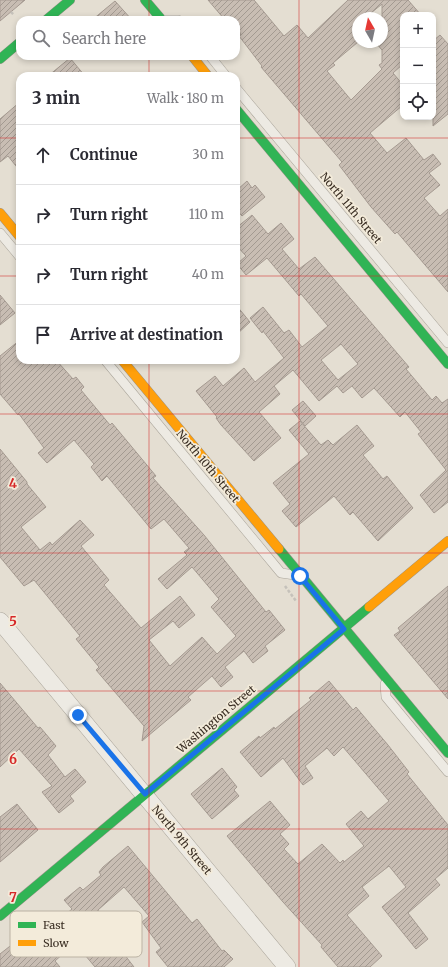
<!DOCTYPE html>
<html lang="en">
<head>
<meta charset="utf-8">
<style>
  :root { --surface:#fff; --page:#f7f7f7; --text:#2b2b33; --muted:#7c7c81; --line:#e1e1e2 }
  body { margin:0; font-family:Merriweather,serif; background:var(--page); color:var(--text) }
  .controls { position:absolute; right:12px; top:12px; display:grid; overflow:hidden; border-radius:8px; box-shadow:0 2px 6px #0003 }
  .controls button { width:36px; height:36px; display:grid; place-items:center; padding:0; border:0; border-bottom:1px solid var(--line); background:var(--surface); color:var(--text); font:20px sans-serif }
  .compass { position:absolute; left:352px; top:12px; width:36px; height:36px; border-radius:50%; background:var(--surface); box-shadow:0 2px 6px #0003; rotate:351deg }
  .stop { position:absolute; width:12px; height:12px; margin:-9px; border:3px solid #1a73e8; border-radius:50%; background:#fff }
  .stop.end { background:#1a73e8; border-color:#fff; box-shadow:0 1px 4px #0008 }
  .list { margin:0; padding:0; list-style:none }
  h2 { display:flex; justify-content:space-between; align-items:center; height:52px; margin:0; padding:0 16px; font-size:17px }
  h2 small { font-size:13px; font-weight:400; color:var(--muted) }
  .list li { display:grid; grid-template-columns:26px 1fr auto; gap:12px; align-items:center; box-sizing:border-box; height:60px; padding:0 16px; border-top:1px solid var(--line) }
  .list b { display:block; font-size:15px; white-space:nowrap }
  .list em { font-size:13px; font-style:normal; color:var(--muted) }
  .icon { flex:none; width:22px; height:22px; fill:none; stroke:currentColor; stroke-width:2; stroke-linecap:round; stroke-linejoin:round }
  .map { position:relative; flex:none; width:448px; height:967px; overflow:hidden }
  .search { position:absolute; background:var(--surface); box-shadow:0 2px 6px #0003; left:16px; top:16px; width:224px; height:44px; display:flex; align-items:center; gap:10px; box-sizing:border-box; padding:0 14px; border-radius:12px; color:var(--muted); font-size:15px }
  .panel { position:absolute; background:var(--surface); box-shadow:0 2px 6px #0003; left:16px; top:72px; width:224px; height:292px; border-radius:12px }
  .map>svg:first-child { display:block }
</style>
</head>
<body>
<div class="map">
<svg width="448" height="967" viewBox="0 0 448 967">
  <defs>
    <pattern id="building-hatch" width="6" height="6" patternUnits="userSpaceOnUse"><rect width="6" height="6" fill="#c8bdb3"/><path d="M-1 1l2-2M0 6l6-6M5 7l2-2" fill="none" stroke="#a39a91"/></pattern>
  </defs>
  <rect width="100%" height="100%" fill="#e4ded2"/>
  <g fill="url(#building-hatch)" stroke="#a59a91" fill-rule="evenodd">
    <path d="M0,0H25L0,21Z"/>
    <path d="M208,0H254L284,36L297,25L308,38L348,0H408L421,15H403V64L393,73L403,85V105L370,133L387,153L406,138L424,160L433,154L441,164L429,173L440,185L424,198L440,216L448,209V292L397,232L395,234L371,207L339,165L342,162L261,67L262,66L239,36L241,34L236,27V20H225ZM382,4V42H375L382,50V63L379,65L382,69L351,100L327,71L335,65L333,63L358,42V18H365Z"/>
    <path d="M115,1L132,20H92Z"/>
    <path d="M440,35L448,44V114L433,126V41Z"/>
    <path d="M70,58L85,76H48Z"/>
    <path d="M20,102V171L8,156L0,162V119Z"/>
    <path d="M247,181L252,188L255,185L265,197L242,216L236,209V191Z"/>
    <path d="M252,215L268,234L281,223L294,239L282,249L299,269L315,257L409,367L406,369L432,400L436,396L442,403L448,399V502L434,513L420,495L446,470L418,434L421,432L405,412L400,417L374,388L362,398L352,386L343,393L337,386L319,401L293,370L274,386L280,394L259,412L281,438L254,461L221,425L216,418L217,417L196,391L215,376L223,386L244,368L255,382L284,358L263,331L262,333L250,318L263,307L284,333L289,330L302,347L328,326L301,294L299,296L267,258L246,275L237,264L246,256L236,245V228ZM341,344L358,364L338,380L321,360Z"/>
    <path d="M0,295L15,313L0,325Z"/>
    <path d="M236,305L250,322L236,335Z"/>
    <path d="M20,340V360H56L73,379L76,377L84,387L81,390L110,425L112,423L156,476L153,478L204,535L266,612L269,610L285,630L265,646L268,651L253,663L244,651L225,667L233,677L221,687L212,676L188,697L191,700L142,741L144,726L96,670L99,667L76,639L80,636L34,580L24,586L0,557V449L27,482V484L46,507L21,527L40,550L50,542L52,545L80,520L94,535L81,546L109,580L104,585L141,628L180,596L195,615L179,628L173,621L149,640L170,666L202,637L217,654L236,636L211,607L219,599L192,567L167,589L158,579L187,555L184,552L189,548L164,519L151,529L107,476L102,481L91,467L94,464L74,440L47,463L38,453L44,448L19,414L18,415L0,394V356Z"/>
    <path d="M303,401L316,416L305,426L292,410Z"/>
    <path d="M300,421L321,445L328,440L333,445L357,425L374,446L363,455L383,479L387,476L413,508L378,541L353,512L350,515L334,496L296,527L282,511L290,504L273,483L309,454L289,430Z"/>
    <path d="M448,586V699L394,635L400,631L398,628Z"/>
    <path d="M329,681L353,710L356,707L388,745L409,772L407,774L448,825V868L435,879L440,885L408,913L428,939L416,949L382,907L406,887L389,866L362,887L369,896L347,915L382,956L370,967H338L321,947L322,945L283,902L227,836L270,801L290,825L280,834L289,844L284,849L298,864L322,844L340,863L343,860L344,862L364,846L346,824L361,811L368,819L389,801L343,747L334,756L327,748L305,766L313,778L303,785L283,758L261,777L240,752L259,736L260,738L274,727L275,729L311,700L309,698Z"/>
    <path d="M0,683L38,728L40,727L56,746L48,755L65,777L75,769L86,782L70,796L74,801L59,813L42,792L52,786L19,749L0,767Z"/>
    <path d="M222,768L237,787L234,790L239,796L212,819L191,794Z"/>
    <path d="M17,804L38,830L0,862V817Z"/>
    <path d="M128,846L192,923L197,919L222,951L224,950L233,959L224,967H168L156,952L161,948L142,922L149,916L124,887L98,910L120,937L114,941L134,967H95L75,943L55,961L60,967H0V954L19,939L20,941L28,936L36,946L56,929L53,925L72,909L64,900L80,887L83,890L101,875L99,872L103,867Z"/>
  </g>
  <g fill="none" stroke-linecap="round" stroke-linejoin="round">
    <g stroke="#aaa49a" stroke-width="10">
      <g id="lane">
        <path d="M161,20H178"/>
        <path d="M210,56L226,76"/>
        <path d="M236,88L448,343"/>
        <path d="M0,233L20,257"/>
        <path d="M105,360L281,573L295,575"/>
        <path d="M385,684L386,697L448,772"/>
      </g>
    </g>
    <g stroke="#aaa49a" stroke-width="18">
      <path id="street" d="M0,621L287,967"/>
    </g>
    <g stroke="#9a938a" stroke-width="10">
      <g id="fast">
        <path d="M145,0L162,20"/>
        <path d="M46,20L70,0"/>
        <path d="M0,59L20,42"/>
        <path d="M236,109L448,364"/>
        <path d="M279,549L448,753"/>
        <path d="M0,916L369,607"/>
      </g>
    </g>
    <g stroke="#9a938a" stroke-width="10">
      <g id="slow">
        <path d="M192,56L208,76"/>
        <path d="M0,213L20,237"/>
        <path d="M122,360L279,549"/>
        <path d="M369,607L448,541"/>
      </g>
    </g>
    <g stroke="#c5c1ba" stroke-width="2.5" stroke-dasharray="3 2" stroke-linecap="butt">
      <path d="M11,12L14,15"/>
      <path d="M285,586L296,601"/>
    </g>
    <use href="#lane" stroke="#edeae3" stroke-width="9"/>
    <use href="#street" stroke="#edeae3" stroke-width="17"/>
    <use href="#fast" stroke="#30b455" stroke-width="9"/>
    <use href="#slow" stroke="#ff9f0a" stroke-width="9"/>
  </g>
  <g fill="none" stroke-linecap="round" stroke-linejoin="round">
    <path stroke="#1a73e8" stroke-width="5" d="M78,715L145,794L344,629L300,576"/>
  </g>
  <path fill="none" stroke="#d62828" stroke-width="1" stroke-opacity="0.55" d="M149,0V20M299,0V967M149,56V76M0,138H20M236,138H448M0,276H20M236,276H448M149,360V967M0,414H448M0,553H448M0,691H448M0,829H448"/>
  <g text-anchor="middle" stroke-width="3.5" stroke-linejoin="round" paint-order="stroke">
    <g font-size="11" fill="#392d22" stroke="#f3ebda">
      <text transform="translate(351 208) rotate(50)" y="4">North 11th Street</text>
      <text transform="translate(208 466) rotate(50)" y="4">North 10th Street</text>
      <text transform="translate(216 719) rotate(-40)" y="4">Washington Street</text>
      <text transform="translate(182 840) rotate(50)" y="4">North 9th Street</text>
    </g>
  </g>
  <rect x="10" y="911" width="132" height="46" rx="6" fill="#f3ebda" stroke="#bbb2a3" stroke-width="1"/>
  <rect x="18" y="922" width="18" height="6" fill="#30b455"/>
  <rect x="18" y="940" width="18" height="6" fill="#ff9f0a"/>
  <g font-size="11" fill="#392d22">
    <text x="43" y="929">Fast</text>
    <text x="43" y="947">Slow</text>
  </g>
  <g font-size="13" text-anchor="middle" font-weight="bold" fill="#d62828" stroke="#f3ebda" stroke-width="3.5" stroke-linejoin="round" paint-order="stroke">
    <text x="13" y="488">4</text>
    <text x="13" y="626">5</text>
    <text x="13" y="764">6</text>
    <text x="13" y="902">7</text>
  </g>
</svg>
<div class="controls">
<button>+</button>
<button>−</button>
<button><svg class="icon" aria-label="locate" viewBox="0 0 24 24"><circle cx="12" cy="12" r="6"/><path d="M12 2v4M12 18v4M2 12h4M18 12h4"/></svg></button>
</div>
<svg class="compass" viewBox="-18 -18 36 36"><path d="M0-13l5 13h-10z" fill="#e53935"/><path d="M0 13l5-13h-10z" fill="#7c7c81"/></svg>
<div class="stop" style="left:300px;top:576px"></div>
<div class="stop end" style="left:78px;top:715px"></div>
<div class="search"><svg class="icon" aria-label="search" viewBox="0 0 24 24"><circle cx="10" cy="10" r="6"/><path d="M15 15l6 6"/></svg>Search here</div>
<section class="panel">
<h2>3 min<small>Walk · 180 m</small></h2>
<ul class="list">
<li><svg class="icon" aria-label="ahead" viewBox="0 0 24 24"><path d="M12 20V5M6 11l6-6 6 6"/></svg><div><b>Continue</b></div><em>30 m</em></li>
<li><svg class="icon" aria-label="right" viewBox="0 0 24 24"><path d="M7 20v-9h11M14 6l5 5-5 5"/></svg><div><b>Turn right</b></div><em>110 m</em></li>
<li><svg class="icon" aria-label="right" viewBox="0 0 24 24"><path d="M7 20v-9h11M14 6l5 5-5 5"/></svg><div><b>Turn right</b></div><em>40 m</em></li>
<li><svg class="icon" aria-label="arrive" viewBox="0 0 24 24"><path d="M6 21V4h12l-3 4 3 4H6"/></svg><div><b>Arrive at destination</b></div></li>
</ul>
</section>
</div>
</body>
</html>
